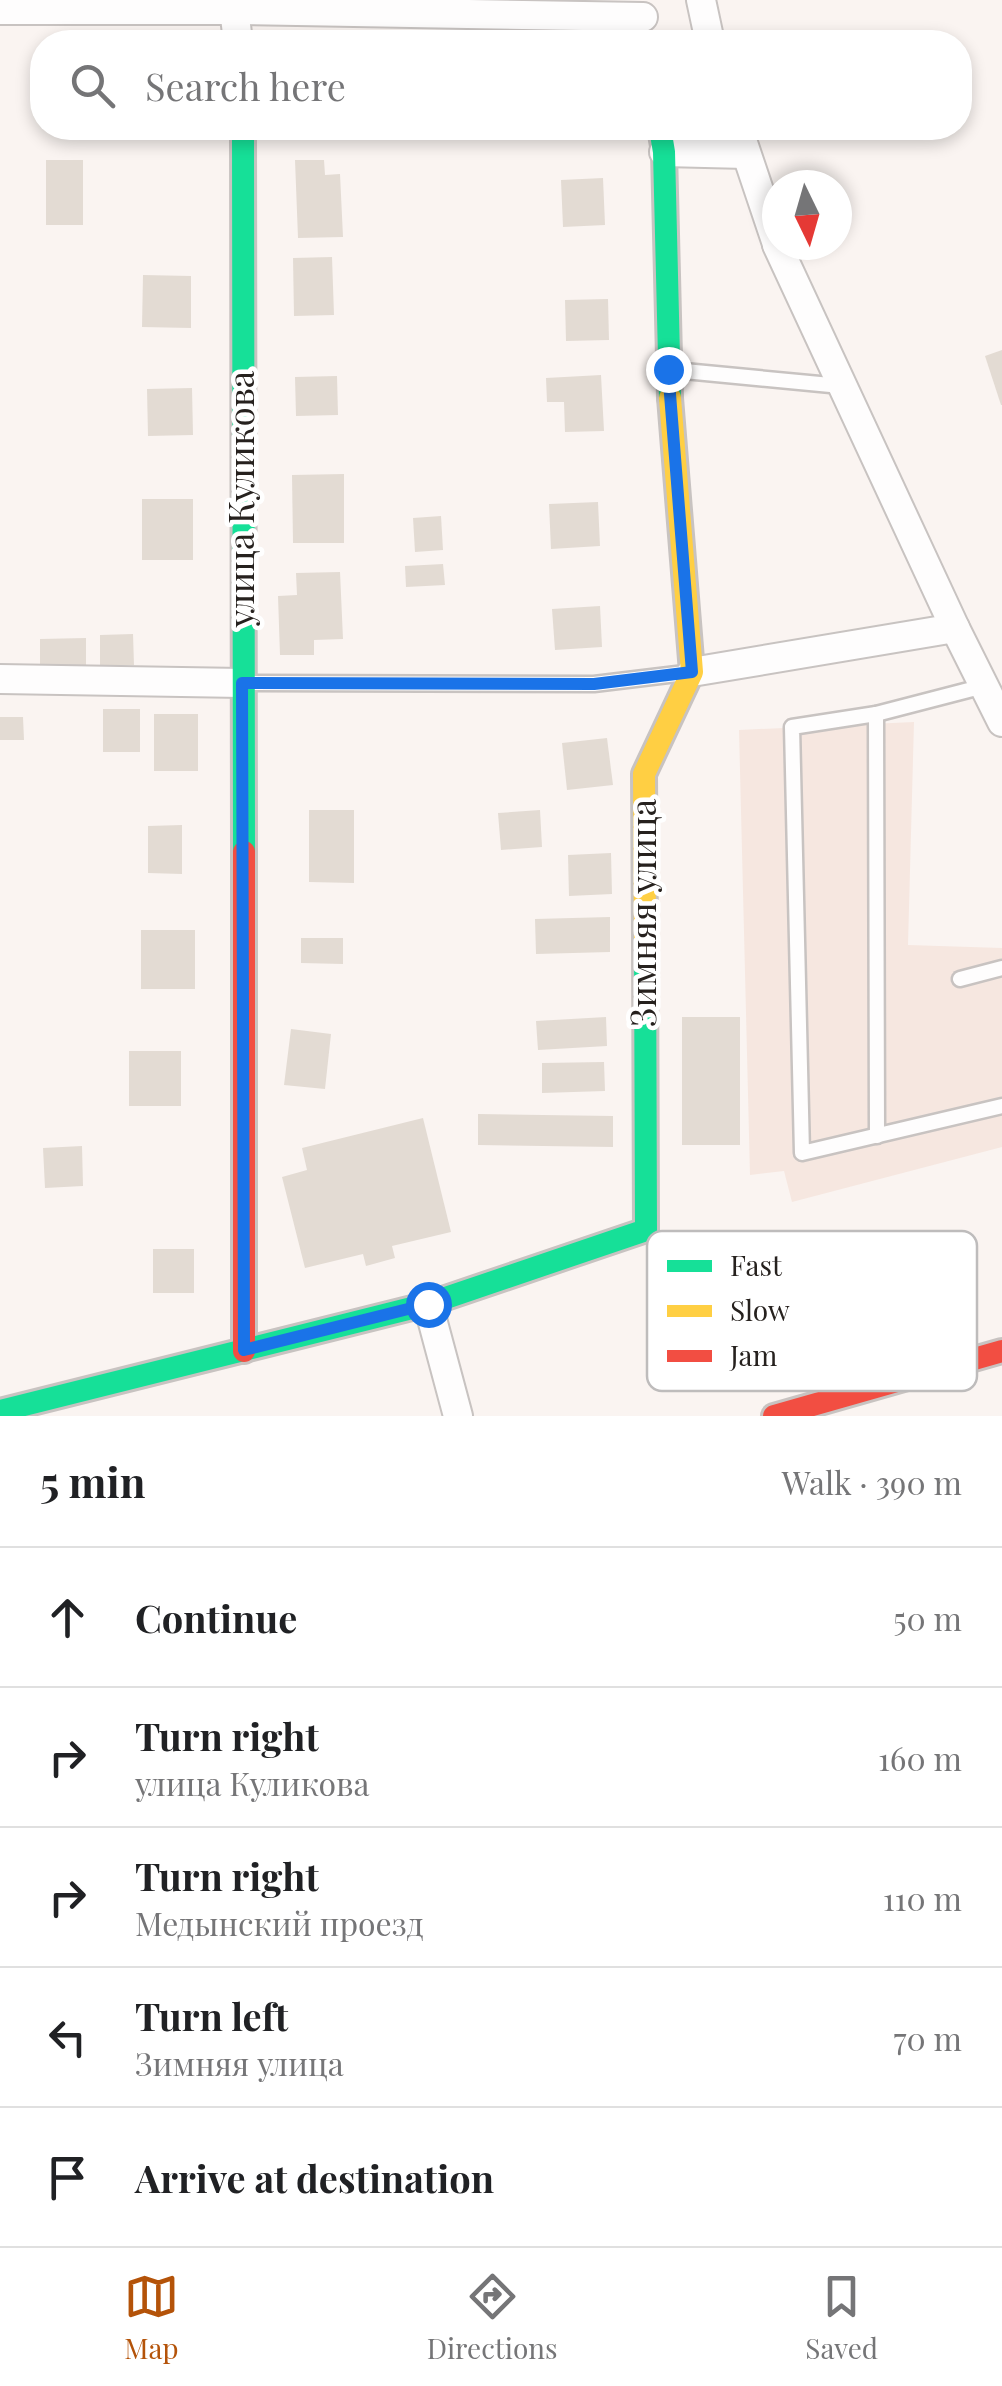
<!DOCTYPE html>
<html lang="en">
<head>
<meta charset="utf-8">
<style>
  :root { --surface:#fff; --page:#f2f2f2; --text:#202124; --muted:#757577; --line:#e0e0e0; --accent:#b45309 }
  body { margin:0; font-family:"Playfair Display",serif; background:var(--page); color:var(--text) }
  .compass { position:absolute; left:762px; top:170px; width:90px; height:90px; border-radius:50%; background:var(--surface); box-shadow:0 5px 15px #0003; rotate:175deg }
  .stop { position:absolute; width:30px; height:30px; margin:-22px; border:8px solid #1a73e8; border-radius:50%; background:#fff }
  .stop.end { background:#1a73e8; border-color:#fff; box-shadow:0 2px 10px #0008 }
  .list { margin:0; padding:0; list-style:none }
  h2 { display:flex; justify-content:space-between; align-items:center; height:130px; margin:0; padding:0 40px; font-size:42px }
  h2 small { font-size:32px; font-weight:400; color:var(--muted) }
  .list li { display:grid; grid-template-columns:65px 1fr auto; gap:30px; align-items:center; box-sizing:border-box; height:140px; padding:0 40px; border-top:2px solid var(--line) }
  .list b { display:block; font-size:38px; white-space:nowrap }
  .list p { margin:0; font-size:32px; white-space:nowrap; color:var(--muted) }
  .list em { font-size:32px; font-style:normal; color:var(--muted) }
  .icon { flex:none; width:55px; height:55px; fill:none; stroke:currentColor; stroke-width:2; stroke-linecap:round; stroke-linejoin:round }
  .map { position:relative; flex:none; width:1002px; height:1416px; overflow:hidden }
  .search { position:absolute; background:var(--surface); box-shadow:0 5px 15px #0003; left:30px; right:30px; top:30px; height:110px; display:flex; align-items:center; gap:25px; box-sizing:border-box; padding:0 35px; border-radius:40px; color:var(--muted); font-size:38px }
  .sheet { height:830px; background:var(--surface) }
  nav { display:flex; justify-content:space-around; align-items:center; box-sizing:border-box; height:140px; border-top:2px solid var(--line); background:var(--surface); font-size:28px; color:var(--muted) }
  nav a { display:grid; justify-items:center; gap:5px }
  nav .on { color:var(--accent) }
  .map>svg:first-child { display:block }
</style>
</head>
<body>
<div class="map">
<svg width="1002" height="1416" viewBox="0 0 1002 1416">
  <rect width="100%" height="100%" fill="#faf4f1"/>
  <path fill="#f6e7e0" d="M914,722L908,945L1002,948V1147L792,1202L784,1171L750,1175L739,730Z"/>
  <g fill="#e3dbd3">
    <rect x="141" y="128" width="45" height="3"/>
    <path d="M475,128H519V136L476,138Z"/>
    <rect x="46" y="160" width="37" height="65"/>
    <path d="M295,160H324L325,175L340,174L343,237L298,238Z"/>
    <path d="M603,178L605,225L563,227L561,180Z"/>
    <path d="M332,257L334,315L294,316L293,258Z"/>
    <path d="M143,275L191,276V328L142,327Z"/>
    <path d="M608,299L609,340L566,341L565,300Z"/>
    <path d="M1002,350V405H1001L985,356Z"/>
    <path d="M601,375L604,431L565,432L564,402H547L546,378Z"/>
    <path d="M337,376L338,415L296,416L295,377Z"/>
    <path d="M192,388L193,435L148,436L147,389Z"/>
    <path d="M344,474V543H293L292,475Z"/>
    <rect x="142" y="499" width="51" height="61"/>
    <path d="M598,502L600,546L551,549L549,504Z"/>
    <path d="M441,516L443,550L415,552L413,518Z"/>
    <path d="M443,564L445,585L406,587L405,566Z"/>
    <path d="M340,572L343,639L314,640V655H280L278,596L297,595L296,573Z"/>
    <path d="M600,606L602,647L555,650L552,609Z"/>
    <path d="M133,634L134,665H100V635Z"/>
    <path d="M86,638V666L40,667V639Z"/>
    <rect x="103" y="709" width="37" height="43"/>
    <rect x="154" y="714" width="44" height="57"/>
    <path d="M0,717H23L24,740H0Z"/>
    <path d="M607,738L613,785L567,790L562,743Z"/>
    <path d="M309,810H354V883L309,882Z"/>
    <path d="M540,810L542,847L501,850L498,813Z"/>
    <path d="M182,825V874L148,873V826Z"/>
    <path d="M611,853L612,894L569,896L568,855Z"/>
    <path d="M610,917V952L536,954L535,919Z"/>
    <rect x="141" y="930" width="54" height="59"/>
    <path d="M301,938H343V964L301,963Z"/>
    <path d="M606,1017L607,1046L538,1050L536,1021Z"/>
    <rect x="682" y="1017" width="58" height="128"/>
    <path d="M291,1029L331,1034L325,1089L284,1085Z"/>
    <rect x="129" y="1051" width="52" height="55"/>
    <path d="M604,1062L605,1091L542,1093V1063Z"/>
    <path d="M478,1114L613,1116V1147L478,1145Z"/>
    <path d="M423,1118L451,1232L392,1246L395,1258L366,1266L363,1254L305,1268L282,1177L307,1170L302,1148Z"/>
    <path d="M82,1146L83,1186L45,1188L43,1148Z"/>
    <rect x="153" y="1249" width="41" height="44"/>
  </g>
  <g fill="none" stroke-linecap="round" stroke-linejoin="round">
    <g stroke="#c8c3c1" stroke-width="19">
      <g id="lane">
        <path d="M674,370L841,386"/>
        <path d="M247,683L594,684L685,673"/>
        <path d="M984,686L876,714L792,727L802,1153L1002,1106"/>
        <path d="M876,714L877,1136"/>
        <path d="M960,979L1002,968"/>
      </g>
    </g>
    <g stroke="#c8c3c1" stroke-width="32">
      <g id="street">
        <path d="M233,0L238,42"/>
        <path d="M701,0L710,42"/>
        <path d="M0,10H235L643,17"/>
        <path d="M738,128L777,244"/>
        <path d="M664,152L746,154"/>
        <path d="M777,245L955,628L1002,722"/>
        <path d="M692,672L955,628"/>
        <path d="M0,679L242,683"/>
        <path d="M428,1304L458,1416"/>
      </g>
    </g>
    <g stroke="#c8c3c1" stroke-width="28">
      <g id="fast">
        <path d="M243,128L244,852"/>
        <path d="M660,128L664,152L670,398"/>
        <path d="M0,1411L428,1304L646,1230L645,938"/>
      </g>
    </g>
    <g stroke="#c8c3c1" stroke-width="28">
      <path id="slow" d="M645,938L644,774L692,672L670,398"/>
    </g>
    <g stroke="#c8c3c1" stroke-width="28">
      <g id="jam">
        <path d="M244,852V1351"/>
        <path d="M774,1416L1002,1351"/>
      </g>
    </g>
    <use href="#lane" stroke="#fefdfd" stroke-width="14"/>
    <use href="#street" stroke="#fefdfd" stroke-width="28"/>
    <use href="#fast" stroke="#16e098" stroke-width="22"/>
    <use href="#slow" stroke="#ffcf43" stroke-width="22"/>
    <use href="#jam" stroke="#f24e42" stroke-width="22"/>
  </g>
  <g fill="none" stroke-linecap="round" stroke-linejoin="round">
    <path stroke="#1a73e8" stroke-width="12" d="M428,1304L244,1350L242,683L594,684L692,672L668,369"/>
  </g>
  <g text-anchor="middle" stroke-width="9" stroke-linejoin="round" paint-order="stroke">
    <g font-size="35" fill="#26211e" stroke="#fff">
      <text transform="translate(242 499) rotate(-90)" y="12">улица Куликова</text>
      <text transform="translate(644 913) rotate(-90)" y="12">Зимняя улица</text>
    </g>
  </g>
  <rect x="647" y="1231" width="330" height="160" rx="15" fill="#fff" stroke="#bebcbc" stroke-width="2.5"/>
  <rect x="667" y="1260" width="45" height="12" fill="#16e098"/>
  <rect x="667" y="1305" width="45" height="12" fill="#ffcf43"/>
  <rect x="667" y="1350" width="45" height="12" fill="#f24e42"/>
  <g font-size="28" fill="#26211e">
    <text x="730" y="1276">Fast</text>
    <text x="730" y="1321">Slow</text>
    <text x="730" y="1366">Jam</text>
  </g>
</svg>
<svg class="compass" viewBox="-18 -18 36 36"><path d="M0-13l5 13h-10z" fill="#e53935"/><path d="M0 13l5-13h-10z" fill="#757577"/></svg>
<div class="stop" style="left:428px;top:1304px"></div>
<div class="stop end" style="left:668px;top:369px"></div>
<div class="search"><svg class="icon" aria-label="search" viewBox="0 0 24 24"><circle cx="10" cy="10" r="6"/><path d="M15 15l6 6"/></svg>Search here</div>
</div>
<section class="sheet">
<h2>5 min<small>Walk · 390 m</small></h2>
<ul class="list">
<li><svg class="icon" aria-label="ahead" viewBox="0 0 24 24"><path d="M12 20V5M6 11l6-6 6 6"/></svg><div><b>Continue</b></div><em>50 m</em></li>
<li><svg class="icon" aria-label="right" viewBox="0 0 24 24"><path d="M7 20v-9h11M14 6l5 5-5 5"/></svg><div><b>Turn right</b><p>улица Куликова</p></div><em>160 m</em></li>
<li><svg class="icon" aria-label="right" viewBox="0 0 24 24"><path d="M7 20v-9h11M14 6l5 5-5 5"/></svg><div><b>Turn right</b><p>Медынский проезд</p></div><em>110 m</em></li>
<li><svg class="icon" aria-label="left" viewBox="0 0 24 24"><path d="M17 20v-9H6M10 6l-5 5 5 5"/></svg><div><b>Turn left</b><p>Зимняя улица</p></div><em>70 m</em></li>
<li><svg class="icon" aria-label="arrive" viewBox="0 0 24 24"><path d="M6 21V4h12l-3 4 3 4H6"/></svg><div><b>Arrive at destination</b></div></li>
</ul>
</section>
<nav>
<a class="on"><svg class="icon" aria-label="map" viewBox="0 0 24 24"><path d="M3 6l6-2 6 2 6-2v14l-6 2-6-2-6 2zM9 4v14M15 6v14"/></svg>Map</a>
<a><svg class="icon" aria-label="directions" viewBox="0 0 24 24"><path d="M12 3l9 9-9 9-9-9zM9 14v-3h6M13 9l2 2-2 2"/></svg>Directions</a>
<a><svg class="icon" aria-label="saved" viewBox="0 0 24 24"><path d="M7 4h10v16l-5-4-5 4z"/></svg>Saved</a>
</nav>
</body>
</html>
